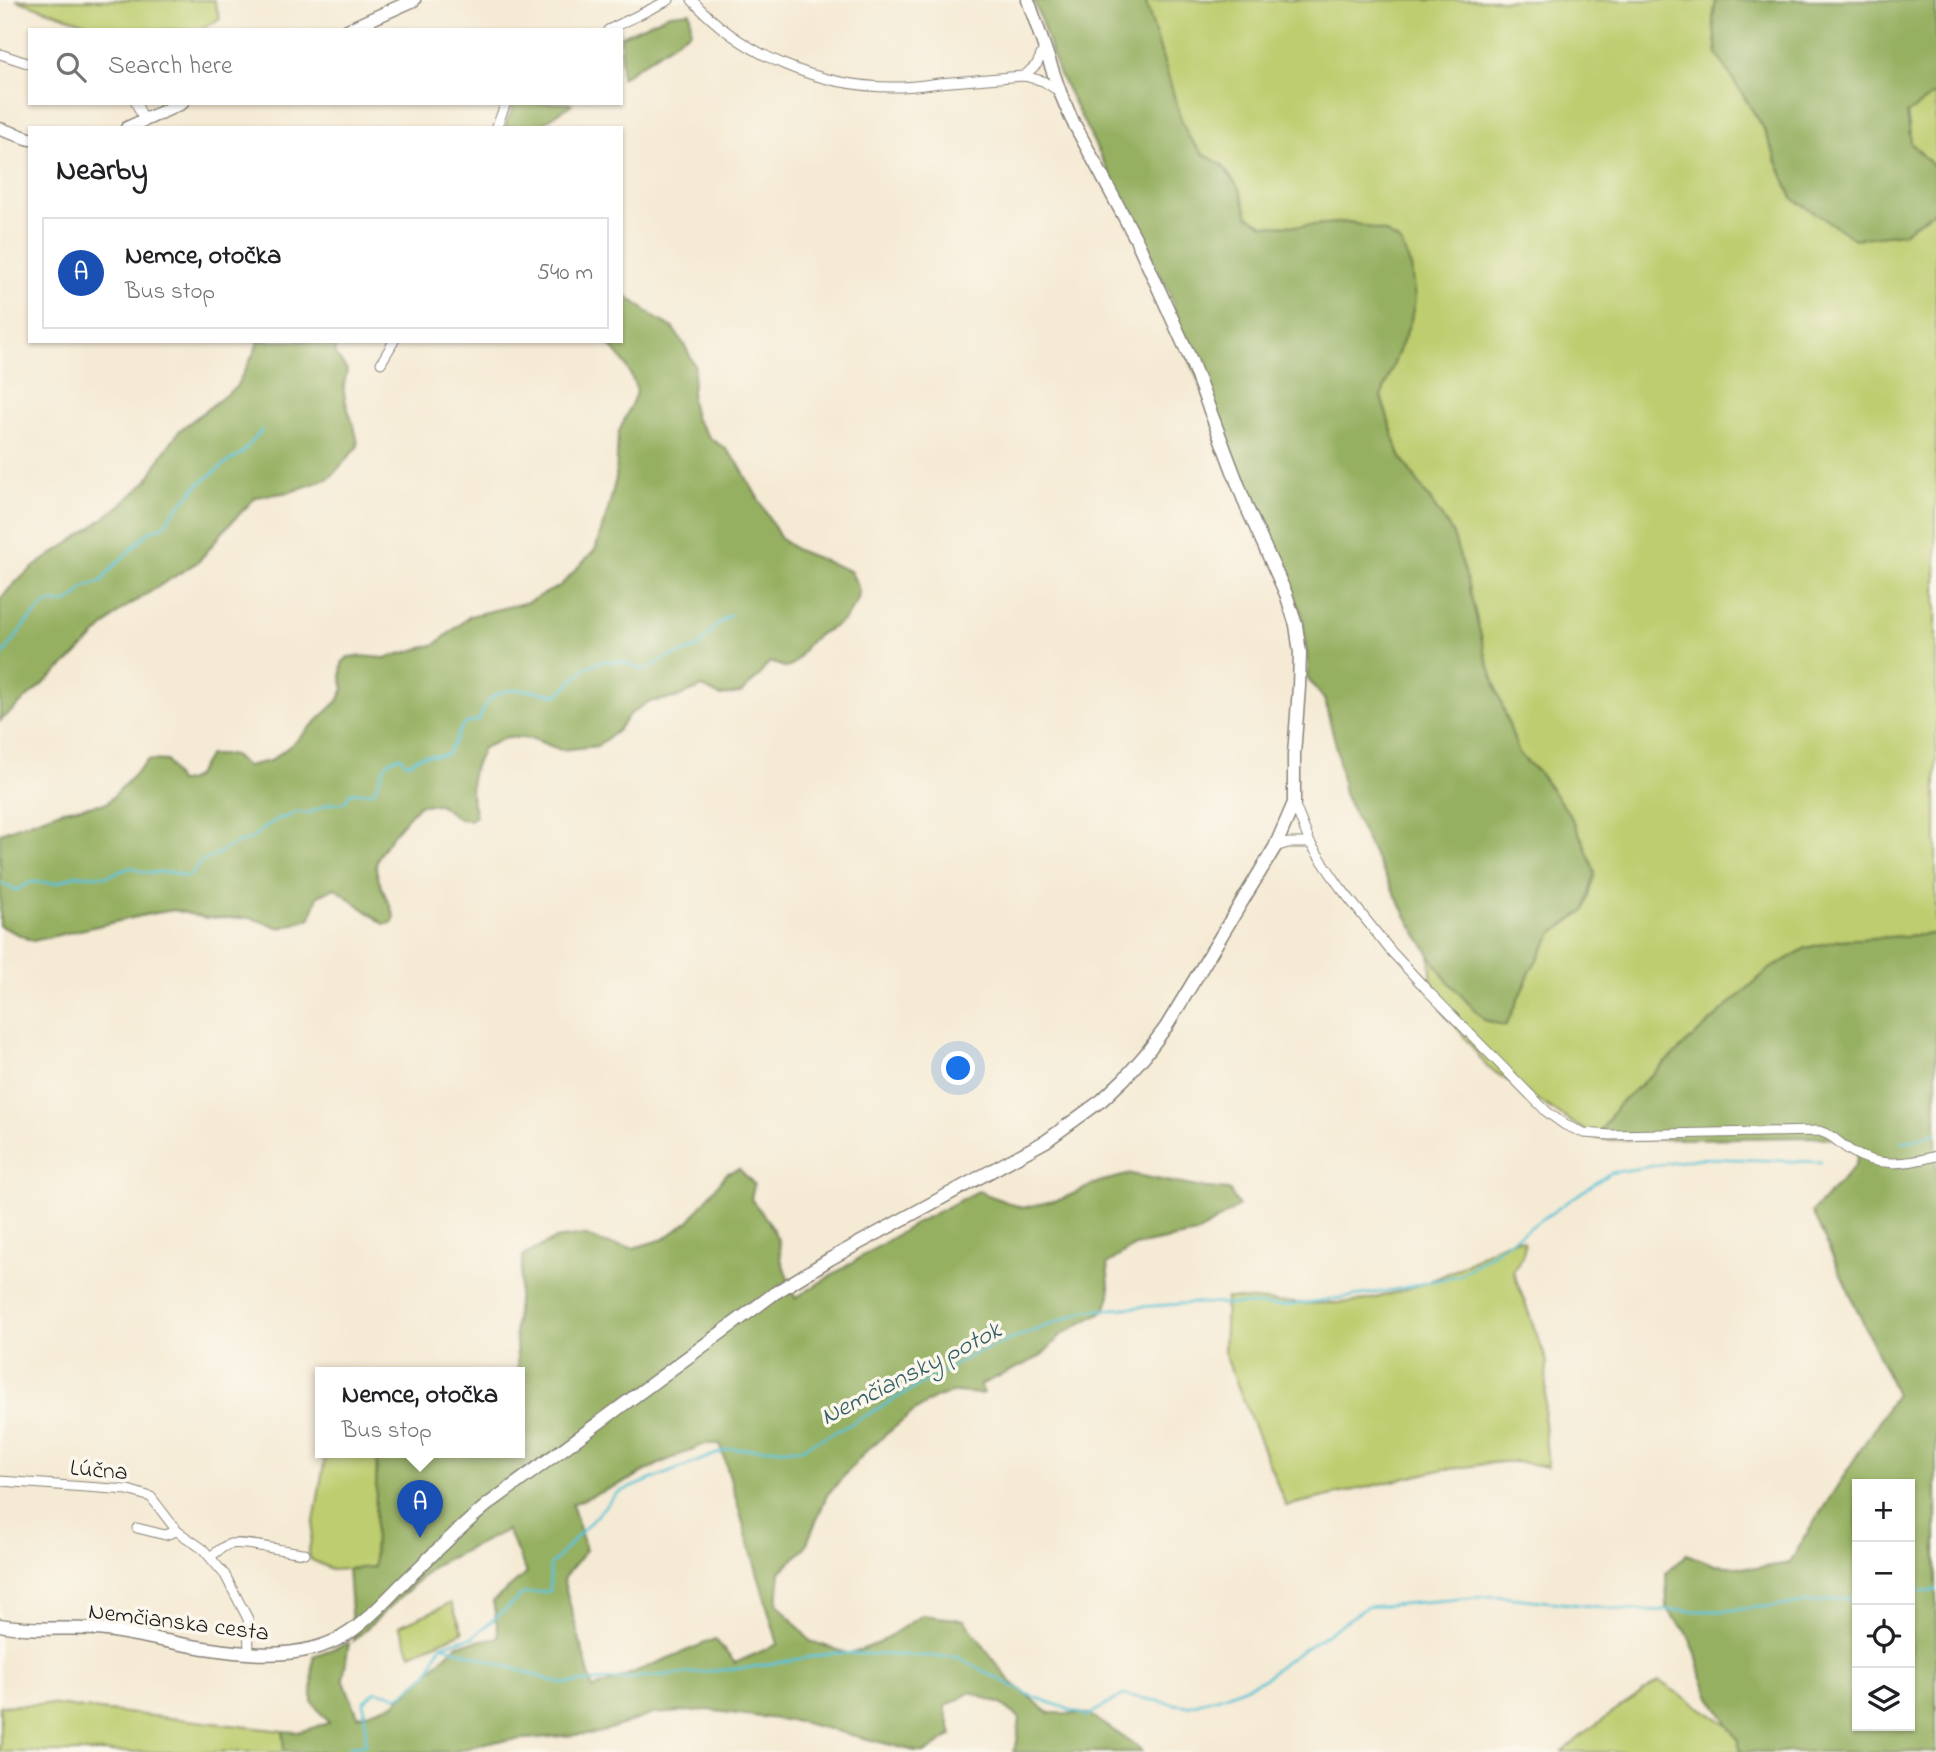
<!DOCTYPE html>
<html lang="en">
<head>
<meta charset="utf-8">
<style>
  :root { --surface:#fff; --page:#f2f2f2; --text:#202124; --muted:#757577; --line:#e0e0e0; --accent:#0f766e }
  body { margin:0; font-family:"Indie Flower",sans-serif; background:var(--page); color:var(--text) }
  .controls { position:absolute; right:21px; bottom:21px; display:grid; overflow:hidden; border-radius:0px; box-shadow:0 2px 5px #0004 }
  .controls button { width:63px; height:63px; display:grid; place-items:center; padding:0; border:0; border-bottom:2px solid var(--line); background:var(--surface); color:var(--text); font:35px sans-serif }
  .you { position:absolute; left:959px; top:1069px; width:24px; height:24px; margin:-18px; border:5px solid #fff; border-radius:50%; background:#1a73e8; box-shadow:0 0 0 10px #1a73e833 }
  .badge { display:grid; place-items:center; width:46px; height:46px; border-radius:50%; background:var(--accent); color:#fff; font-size:23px; font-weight:700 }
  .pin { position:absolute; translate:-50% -58px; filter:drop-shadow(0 2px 4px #0008) }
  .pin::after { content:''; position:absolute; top:37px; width:24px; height:21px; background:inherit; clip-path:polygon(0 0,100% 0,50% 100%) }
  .popup { position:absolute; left:315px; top:1367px; width:210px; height:91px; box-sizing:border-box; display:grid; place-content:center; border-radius:0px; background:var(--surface); filter:drop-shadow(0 2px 5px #0005); font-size:23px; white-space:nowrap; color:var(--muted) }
  .popup b { font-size:26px; color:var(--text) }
  .popup::after { content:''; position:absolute; left:50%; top:100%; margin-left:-14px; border:14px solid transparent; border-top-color:var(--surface) }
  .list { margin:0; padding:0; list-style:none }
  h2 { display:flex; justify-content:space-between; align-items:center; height:91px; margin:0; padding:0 28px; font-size:30px }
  h2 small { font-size:23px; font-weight:400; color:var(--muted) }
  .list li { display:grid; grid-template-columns:46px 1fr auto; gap:21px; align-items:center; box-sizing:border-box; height:112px; margin:0 14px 14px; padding:0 14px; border:2px solid var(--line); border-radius:0px }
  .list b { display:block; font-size:26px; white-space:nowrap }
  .list p { margin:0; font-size:23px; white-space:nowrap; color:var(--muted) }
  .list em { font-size:23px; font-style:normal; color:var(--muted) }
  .icon { flex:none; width:38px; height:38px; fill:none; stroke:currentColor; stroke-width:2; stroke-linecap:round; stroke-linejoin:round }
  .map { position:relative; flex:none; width:1936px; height:1752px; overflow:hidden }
  .search { position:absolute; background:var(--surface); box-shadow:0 2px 5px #0004; left:28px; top:28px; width:595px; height:77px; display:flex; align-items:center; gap:18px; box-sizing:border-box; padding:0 24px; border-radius:0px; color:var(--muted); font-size:26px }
  .panel { position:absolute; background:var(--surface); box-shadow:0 2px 5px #0004; left:28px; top:126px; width:595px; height:217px; border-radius:0px }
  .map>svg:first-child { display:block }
</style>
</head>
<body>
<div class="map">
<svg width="1936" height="1752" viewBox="0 0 1936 1752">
  <rect width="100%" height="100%" fill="#fbf7ec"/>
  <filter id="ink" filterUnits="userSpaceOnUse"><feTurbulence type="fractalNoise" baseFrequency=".0143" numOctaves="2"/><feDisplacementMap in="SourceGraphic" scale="14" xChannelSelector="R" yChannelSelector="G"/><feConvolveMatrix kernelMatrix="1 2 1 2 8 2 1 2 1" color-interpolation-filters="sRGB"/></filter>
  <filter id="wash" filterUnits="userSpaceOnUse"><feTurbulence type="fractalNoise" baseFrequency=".00686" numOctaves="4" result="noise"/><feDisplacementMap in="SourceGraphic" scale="28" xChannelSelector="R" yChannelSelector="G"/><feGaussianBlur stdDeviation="1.57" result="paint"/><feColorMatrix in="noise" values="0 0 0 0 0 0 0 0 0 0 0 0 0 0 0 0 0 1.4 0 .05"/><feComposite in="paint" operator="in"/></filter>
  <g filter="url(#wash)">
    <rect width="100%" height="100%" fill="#f5ead4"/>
    <g fill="#becd6f" stroke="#6d7446" stroke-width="2">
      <path d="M16,0H214L220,19L199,30H106Z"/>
      <path d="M1145,0H1716L1713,18L1717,54L1763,127L1792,198L1932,212L1936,206V934L1841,940L1806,948L1768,970L1619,1104L1596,1138L1487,1067L1432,994L1430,955L1444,977L1532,968L1553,933L1585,910L1595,873L1584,843L1570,815L1539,773L1519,754L1488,664L1465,573L1452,532L1400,456L1381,396L1411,320L1401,243L1384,232L1350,222L1301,226L1264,225L1247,216L1239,190L1222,165L1202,153L1188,136L1181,119Z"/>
      <path d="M1936,93V169L1911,143L1907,113Z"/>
      <path d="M1518,1239L1524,1241C1526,1254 1520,1261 1513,1271L1547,1362L1544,1423L1548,1467C1532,1464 1518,1461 1502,1462C1483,1463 1464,1469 1445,1469L1286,1506L1224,1352L1226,1298C1269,1301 1312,1306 1354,1302C1380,1299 1428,1283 1451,1272C1476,1260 1490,1245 1518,1239Z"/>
      <path d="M326,1452H377L374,1567L333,1570L310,1559L309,1550Z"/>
      <path d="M451,1603L463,1632L411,1654L399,1626Z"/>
      <path d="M1659,1681L1729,1726L1738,1740L1741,1752H1563L1588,1730Z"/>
      <path d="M47,1704L283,1731L284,1752H0V1706Z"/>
    </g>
    <g fill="#96b062" stroke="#59663f" stroke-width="2" fill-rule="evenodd">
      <path d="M1034,0H1145L1181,119L1188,136L1202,153L1222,165L1240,190L1248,216L1264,225L1301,226L1350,222L1385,232L1401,243L1411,267L1415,299L1411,320L1381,397L1400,456L1452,532L1465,573L1488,664L1519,754L1539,773L1570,815L1584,843L1595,873L1585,910L1553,933L1532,968L1506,1026L1484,1020L1444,977L1413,928L1373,853L1344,794L1336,745L1324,699L1307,678L1308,666L1302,614L1246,496L1190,360L1169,292L1058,71Z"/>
      <path d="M1716,0H1936V93L1907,114L1911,143L1936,169V206L1932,212L1903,233L1855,239L1792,198L1763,127L1717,54L1713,18Z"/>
      <path d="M690,12L691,31L621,78V36L670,14Z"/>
      <path d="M515,103H569L572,104L536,128H504Z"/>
      <path d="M621,292L657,319L672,327L685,346L695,366L691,399L695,418L710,438L726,449L738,463L781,539L797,550L850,571C859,587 864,595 851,610C848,615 845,620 840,623C831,629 820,632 812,640C801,649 800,662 787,668L770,662L765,667L760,675L741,693L720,696L703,687L675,698L648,702L629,715L617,731L597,746L561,750L533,739L507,737L483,748L472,773L471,796L476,816L470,820L459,819L439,804L419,805C408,818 376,850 376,867C377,884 390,902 395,918L392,923L384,924L335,888L318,896L310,919L281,928L251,918H205L174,910L145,915L33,941L0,926V833L63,810L107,803L148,760L167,761L178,782C199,782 198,769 209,755H232L246,766L270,761L296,741L338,701L344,689L341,677L342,663L348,657L360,656L385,658L436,644L470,616L528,602L560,586L595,550L608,510L616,478L618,434L637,391C630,371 621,353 604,341H621Z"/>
      <path d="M258,341H336L335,354L347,370C346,377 343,385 344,392C346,411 357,427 358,446L330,478L290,492L256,497L226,528L199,561L120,611L74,657L0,721V599L15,583L35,566L88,530L121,505L147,481L162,455L180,430L236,387L255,351Z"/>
      <path d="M1936,934V1752H1741L1738,1740L1710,1697L1702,1678L1696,1653L1686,1631L1667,1610L1666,1573L1687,1554L1715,1565L1757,1568L1790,1563L1806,1535L1896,1394L1812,1212L1855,1166L1858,1155C1843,1137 1836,1138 1814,1137L1607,1140L1596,1138L1619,1104L1768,970L1806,948L1841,940ZM1857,1484H1910V1726H1857Z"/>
      <path d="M739,1169L754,1184L751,1199L769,1222L779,1242L781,1259L795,1298L916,1223L978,1191L1022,1208L1062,1199L1099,1182L1131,1174L1197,1187L1229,1190L1239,1206L1196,1234L1135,1246L1107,1264L1110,1296L1105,1310L1061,1335L1040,1357L980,1385L984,1393L980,1394L956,1392L936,1397L912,1413L867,1450L827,1495L805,1548L780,1572L777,1603L810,1641L850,1654L879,1643L922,1615L964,1620L1010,1681L1049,1713L1089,1714L1141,1749L1142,1752H1013L1017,1742L1020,1718L1001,1704L971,1692L945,1707L952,1735L926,1752H919L800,1722L707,1710L653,1714L598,1733L489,1742L454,1752H284L283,1731L298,1732L329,1723L312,1702L313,1656L349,1643L343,1679L358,1716L394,1704L457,1645L499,1637L493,1601L527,1573L507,1530L435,1565L353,1641L348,1569L374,1567L377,1452H520V1372H518L515,1328L523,1256L555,1239L584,1235L605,1243L633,1248L664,1239L690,1220L727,1173ZM705,1444H720L778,1644L735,1663L715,1639L593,1689L563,1579L586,1550L572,1504L625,1482L663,1462Z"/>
    </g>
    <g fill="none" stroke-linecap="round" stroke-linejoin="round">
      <g stroke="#59c2d6" stroke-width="2.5">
        <path d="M0,659L25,624L47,603H66L77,596L84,587L101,582L113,567L150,531L165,525L172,514L198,485L226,463L241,454L262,430"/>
        <path d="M0,883L17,890L31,882L56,883L77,875L107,876L132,867C148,879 170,866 184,877L191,875L200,863L237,843L246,841L254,837L262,829L278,819L290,816L296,812L310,813L328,804L341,803L346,801L350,793L373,792C382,780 380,760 401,756L404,762L411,763C425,749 432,759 447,754C450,749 454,743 456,738C462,724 463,723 479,720C481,715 483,709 486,704C502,681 535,692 558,695L588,666L604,661L626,662L639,669H647L667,658L697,648L716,626L730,615"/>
        <path d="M1902,1143L1936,1133"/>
        <path d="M1910,1592L1936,1590"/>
        <path d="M444,1646L562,1684L746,1668L834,1653L957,1657L1029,1695L1087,1716L1123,1695L1187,1706L1226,1695L1264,1679L1285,1662L1367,1607L1493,1596L1629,1610L1721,1611L1857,1598"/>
        <path d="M346,1752L352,1746L366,1744L364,1702L376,1691L400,1697L428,1673L441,1645L473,1637L523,1594L550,1591V1566L617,1493L729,1449H800L849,1425L976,1353L1085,1311L1194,1303L1285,1306L1388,1291L1460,1275L1610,1173L1701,1158L1821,1162"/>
      </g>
    </g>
  </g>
  <g filter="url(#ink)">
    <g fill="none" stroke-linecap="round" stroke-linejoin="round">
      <g stroke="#888378" stroke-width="11">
        <g id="minor">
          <path d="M692,0C743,56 821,88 897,87C911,87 925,85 939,83C968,81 996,78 1024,76L1043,81L1060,92"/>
          <path d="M608,30L669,0"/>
          <path d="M0,54L30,64"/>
          <path d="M1024,76L1037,64L1044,48"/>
          <path d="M136,103L144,120"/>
          <path d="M496,128L506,103"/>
          <path d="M381,363L394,341"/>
          <path d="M1294,803L1310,843L1340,887L1390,950L1428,991L1547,1112L1565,1125L1584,1133L1611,1135L1819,1131C1837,1137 1836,1142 1851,1151C1877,1168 1907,1164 1936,1156"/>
          <path d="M1275,847L1288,843H1310"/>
          <path d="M0,1481L128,1490L151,1497L177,1531L203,1549L225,1575L248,1619L249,1653"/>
          <path d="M137,1528L165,1535L177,1531"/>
          <path d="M211,1556C217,1552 223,1546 230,1544C245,1541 286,1552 305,1553"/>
        </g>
      </g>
      <g stroke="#888378" stroke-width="15">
        <g id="tertiary">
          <path d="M347,30L414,0"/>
          <path d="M127,128L182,103"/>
          <path d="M0,129L30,139"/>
          <path d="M0,1625C35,1632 71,1626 106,1630C178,1640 285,1677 350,1632C369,1619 385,1601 401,1585C429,1558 457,1530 487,1505L775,1293L830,1259L1046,1141L1102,1100L1124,1079L1145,1055L1166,1027L1275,847L1294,803V755L1299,687L1300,653L1296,625L1286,594L1247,508L1190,358L1137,241L1071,118L1060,92L1028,0"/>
        </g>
      </g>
      <use href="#minor" stroke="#fff" stroke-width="9"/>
      <use href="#tertiary" stroke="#fff" stroke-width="12"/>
    </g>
  </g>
  <g text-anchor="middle" stroke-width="7" stroke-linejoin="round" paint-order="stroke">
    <g font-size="24" fill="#1c1c1c" stroke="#fbf7ec">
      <text transform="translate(99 1469) rotate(5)" y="8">Lúčna</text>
      <text transform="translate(179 1621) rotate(7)" y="8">Nemčianska cesta</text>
    </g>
    <g font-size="26" font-style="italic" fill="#345e66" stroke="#fbf7ec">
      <text transform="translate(910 1372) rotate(-27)" y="9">Nemčiansky potok</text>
    </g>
  </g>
</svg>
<div class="controls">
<button>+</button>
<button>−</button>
<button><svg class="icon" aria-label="locate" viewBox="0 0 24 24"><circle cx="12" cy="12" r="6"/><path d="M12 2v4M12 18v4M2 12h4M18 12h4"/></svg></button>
<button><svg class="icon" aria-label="layers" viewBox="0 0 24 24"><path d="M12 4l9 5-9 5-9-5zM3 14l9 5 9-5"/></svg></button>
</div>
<div class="you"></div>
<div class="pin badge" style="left:420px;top:1538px;background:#1a4fb4">A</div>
<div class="popup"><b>Nemce, otočka</b>Bus stop</div>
<div class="search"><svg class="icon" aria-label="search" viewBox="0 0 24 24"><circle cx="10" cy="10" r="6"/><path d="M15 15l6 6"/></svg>Search here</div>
<section class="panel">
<h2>Nearby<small></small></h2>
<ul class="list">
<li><span class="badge" style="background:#1a4fb4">A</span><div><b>Nemce, otočka</b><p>Bus stop</p></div><em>540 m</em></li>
</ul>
</section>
</div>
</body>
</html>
